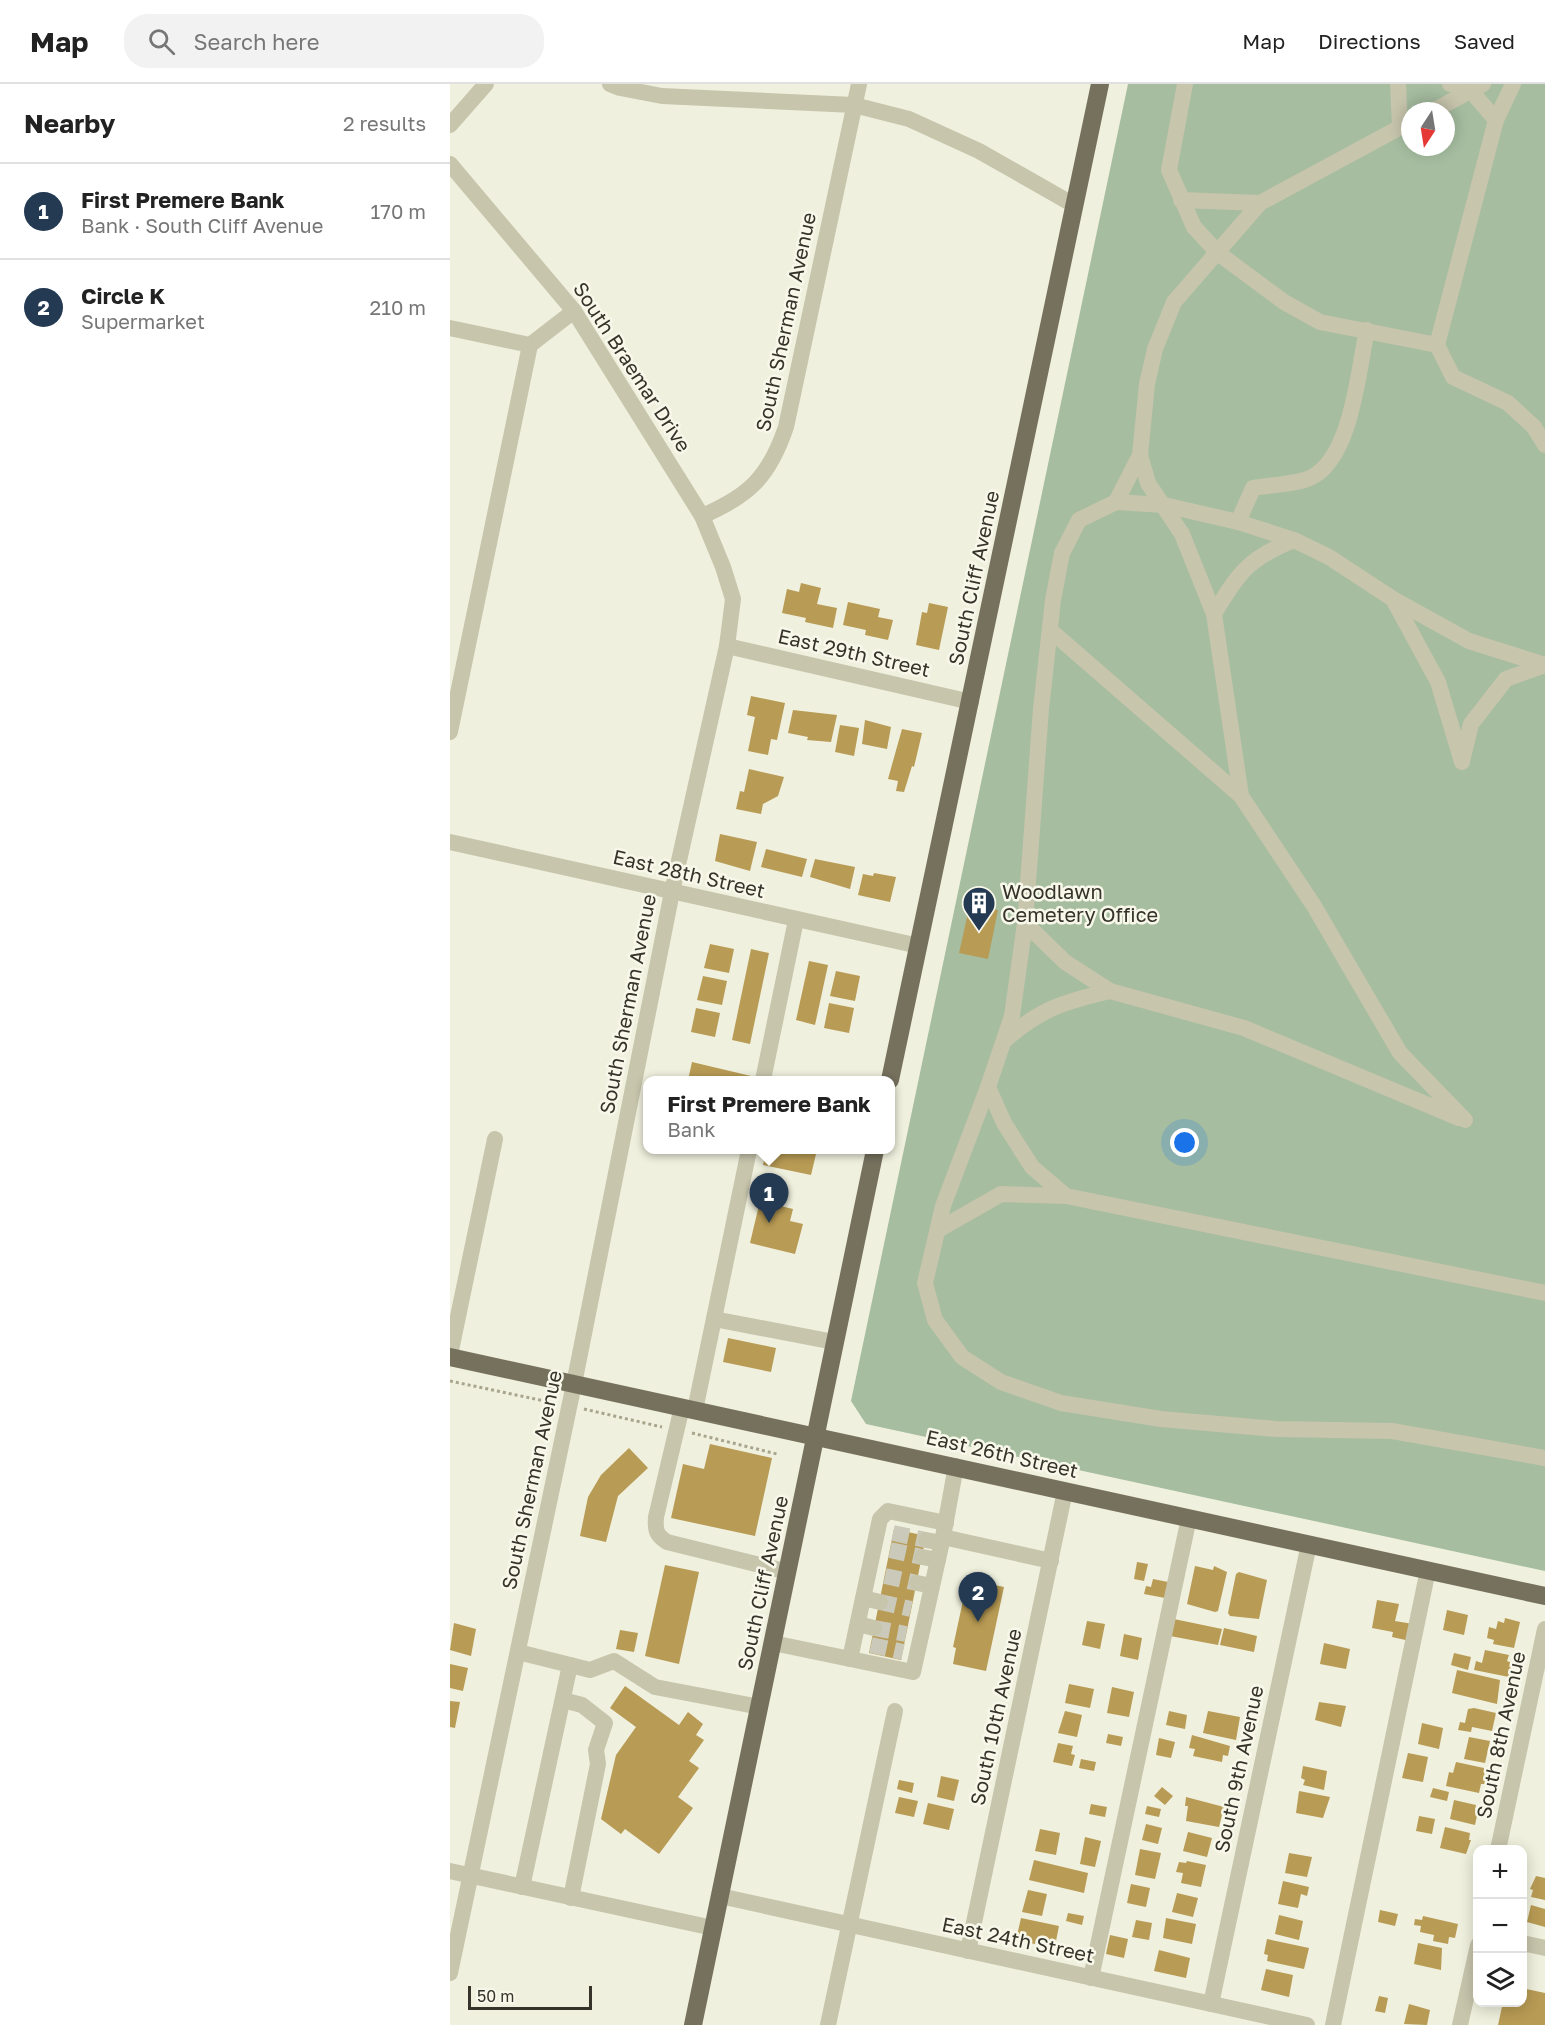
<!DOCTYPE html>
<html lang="en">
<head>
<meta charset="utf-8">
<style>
  :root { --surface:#fff; --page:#f2f2f2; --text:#222; --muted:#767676; --line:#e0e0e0; --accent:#243952 }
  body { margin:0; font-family:"Golos Text",sans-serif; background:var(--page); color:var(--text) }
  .controls { position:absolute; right:18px; bottom:18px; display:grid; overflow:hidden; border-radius:12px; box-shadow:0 3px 15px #0003 }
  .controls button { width:54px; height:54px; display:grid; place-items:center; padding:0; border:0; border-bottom:2px solid var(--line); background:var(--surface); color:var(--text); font:30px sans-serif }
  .compass { position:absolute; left:951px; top:18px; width:54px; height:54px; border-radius:50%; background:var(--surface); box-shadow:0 3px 15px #0003; rotate:192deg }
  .scale { position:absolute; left:18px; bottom:15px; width:124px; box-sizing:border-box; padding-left:6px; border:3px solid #35332a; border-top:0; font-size:16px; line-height:21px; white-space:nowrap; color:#35332a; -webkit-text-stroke:4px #f8f8ea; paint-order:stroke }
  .you { position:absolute; left:735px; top:1059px; width:21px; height:21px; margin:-15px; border:4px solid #fff; border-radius:50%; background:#1a73e8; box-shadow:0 0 0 9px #1a73e833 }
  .badge { display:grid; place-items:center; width:39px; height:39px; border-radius:50%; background:var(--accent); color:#fff; font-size:20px; font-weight:700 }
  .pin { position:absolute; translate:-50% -50px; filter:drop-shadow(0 2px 3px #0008) }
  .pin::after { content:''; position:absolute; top:32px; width:21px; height:18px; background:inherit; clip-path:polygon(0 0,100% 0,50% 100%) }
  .popup { position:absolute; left:193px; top:992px; width:252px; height:78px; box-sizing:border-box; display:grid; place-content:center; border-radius:12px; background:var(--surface); filter:drop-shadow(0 2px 4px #0005); font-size:20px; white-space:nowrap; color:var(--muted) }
  .popup b { font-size:22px; color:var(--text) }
  .popup::after { content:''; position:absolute; left:50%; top:100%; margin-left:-12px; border:12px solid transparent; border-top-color:var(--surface) }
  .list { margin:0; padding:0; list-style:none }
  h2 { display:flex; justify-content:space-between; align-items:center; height:78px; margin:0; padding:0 24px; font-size:26px }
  h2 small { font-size:20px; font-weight:400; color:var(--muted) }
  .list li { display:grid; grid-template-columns:39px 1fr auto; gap:18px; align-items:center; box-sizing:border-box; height:96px; padding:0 24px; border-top:2px solid var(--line) }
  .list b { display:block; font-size:22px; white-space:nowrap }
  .list p { margin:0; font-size:20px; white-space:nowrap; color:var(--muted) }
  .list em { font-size:20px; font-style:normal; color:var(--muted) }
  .icon { flex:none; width:33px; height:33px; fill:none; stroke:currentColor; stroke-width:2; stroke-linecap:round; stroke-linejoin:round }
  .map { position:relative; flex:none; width:1095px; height:1941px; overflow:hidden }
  header { display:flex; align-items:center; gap:36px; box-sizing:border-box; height:84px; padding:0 30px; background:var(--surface); border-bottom:2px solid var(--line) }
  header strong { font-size:28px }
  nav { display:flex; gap:33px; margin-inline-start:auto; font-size:21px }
  .search { width:420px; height:54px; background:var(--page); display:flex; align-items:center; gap:15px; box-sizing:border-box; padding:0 21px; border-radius:24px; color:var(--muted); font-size:22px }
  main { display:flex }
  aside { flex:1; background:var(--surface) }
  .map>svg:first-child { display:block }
</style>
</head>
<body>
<header>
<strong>Map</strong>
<div class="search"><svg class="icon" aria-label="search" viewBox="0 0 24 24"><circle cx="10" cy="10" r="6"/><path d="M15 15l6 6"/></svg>Search here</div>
<nav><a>Map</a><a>Directions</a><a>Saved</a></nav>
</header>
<main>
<aside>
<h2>Nearby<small>2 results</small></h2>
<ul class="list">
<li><span class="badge">1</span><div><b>First Premere Bank</b><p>Bank · South Cliff Avenue</p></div><em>170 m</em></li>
<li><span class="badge">2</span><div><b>Circle K</b><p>Supermarket</p></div><em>210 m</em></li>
</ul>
</aside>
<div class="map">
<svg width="1095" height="1941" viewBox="0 0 1095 1941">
  <rect width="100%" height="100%" fill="#f0f0de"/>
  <path fill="#a6bda0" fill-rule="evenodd" d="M678,0H1095V1487L416,1340L401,1317ZM960,27H996V63H960Z"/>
  <g fill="#b89b54">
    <path d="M351,499L371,504L367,520L387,524L383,544L355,538L356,534L332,529L337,505L349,508Z"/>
    <path d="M398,518L430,525L428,533L443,536L438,556L415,551L416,546L393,541Z"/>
    <path d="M479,519L498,523L489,566L466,561L472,528L477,529Z"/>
    <path d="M301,612L335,619L327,656L321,655L318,671L298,667L305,633L297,631Z"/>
    <path d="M343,626L387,631L381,658L357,656L358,653L338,649Z"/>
    <path d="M415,636L441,643L437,665L412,660Z"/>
    <path d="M390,641L409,644L404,672L385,668Z"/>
    <path d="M452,645L472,649L464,683L462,682L454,708L446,707L448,697L438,695Z"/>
    <path d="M299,685L334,693L328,712L313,720L311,730L286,725L290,707L294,708Z"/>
    <path d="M270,750L307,758L300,787L265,777Z"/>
    <path d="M316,765L357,775L352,793L311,783Z"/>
    <path d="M365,775L405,783L400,805L360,793Z"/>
    <path d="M424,789L446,793L440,818L408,811L413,790L423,792Z"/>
    <path d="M520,820L548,826L538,875L509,869Z"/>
    <path d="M260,860L284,865L279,889L254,884Z"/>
    <path d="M301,865L319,869L300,960L282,956Z"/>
    <path d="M359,877L378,881L365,941L346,936Z"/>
    <path d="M386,887L410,892L405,917L380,912Z"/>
    <path d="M253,892L277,897L272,921L247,916Z"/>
    <path d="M379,919L404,924L399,949L374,944Z"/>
    <path d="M246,924L270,929L265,953L241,948Z"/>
    <path d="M242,978L301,992L300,996H238Z"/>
    <path d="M316,1066H367L361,1091L313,1081Z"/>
    <path d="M310,1117L343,1125L340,1137L353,1140L345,1170L300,1159Z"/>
    <path d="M278,1254L326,1264L321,1288L273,1278Z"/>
    <path d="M260,1360L322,1374L305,1452L221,1434L233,1380L254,1385Z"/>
    <path d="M179,1364L198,1384L168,1412L156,1458L130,1452L138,1413L151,1391Z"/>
    <path d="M444,1445L476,1452L451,1576L419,1569Z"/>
    <path d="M687,1478L698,1480L694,1497L684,1495Z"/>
    <path d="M215,1481L249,1488L229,1580L195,1572Z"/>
    <path d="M745,1482L763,1486L764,1482L777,1488L768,1527L765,1528L737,1520Z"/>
    <path d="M789,1488L817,1496L809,1535L780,1532L778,1529L786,1490Z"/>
    <path d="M703,1495L718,1498L715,1514L694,1510L696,1502L701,1503Z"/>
    <path d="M521,1496L554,1503L536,1587L503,1580L506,1564L503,1563L514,1512H517Z"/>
    <path d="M927,1516L949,1520L945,1537L963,1540L960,1557L942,1553L943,1548L922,1544Z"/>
    <path d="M997,1526L1018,1531L1014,1551L993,1546Z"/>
    <path d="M1055,1534L1070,1538L1064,1564L1043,1560L1044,1556L1037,1554L1039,1543L1046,1545L1048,1537L1054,1539Z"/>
    <path d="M724,1535L772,1545L768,1561L720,1552Z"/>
    <path d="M637,1537L655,1540L650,1565L632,1561Z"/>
    <path d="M4,1539L26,1545L21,1572L0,1566Z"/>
    <path d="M774,1544L807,1552L804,1568L770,1561Z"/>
    <path d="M170,1546L188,1549L184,1568L166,1565Z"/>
    <path d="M674,1550L692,1554L688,1576L670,1572Z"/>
    <path d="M874,1559L900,1565L896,1585L870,1580Z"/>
    <path d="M1035,1566L1059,1571L1057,1577L1062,1579L1059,1593L1024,1586L1026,1577L1032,1579Z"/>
    <path d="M1004,1569L1021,1573L1018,1586L1001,1581Z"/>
    <path d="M0,1580L18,1584L13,1607L0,1604Z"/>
    <path d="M1007,1586L1050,1596L1047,1620L1002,1609Z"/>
    <path d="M619,1600L644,1605L640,1624L615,1619Z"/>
    <path d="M175,1602L229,1641L238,1628L253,1640L246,1651L254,1656L239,1677L249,1684L228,1713L243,1724L209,1770L175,1745L171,1750L151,1735L166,1671L186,1643L160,1624Z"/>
    <path d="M662,1603L684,1608L679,1633L657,1629Z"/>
    <path d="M0,1617L10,1618L5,1644L0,1643Z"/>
    <path d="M869,1618L896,1622L891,1643L865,1636Z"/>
    <path d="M1024,1624L1046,1629L1042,1647L1022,1643L1021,1648L1008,1646L1010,1638L1015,1639L1018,1625Z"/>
    <path d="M615,1627L632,1631L627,1653L608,1649Z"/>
    <path d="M719,1627L737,1631L735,1645L716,1641Z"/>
    <path d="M758,1627L790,1633L786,1656L753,1649Z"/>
    <path d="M972,1639L993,1644L989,1665L968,1660Z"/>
    <path d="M658,1650L673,1653L671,1662L656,1659Z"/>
    <path d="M742,1651L780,1662L778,1672L773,1671L772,1678L743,1672L745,1665L739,1664Z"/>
    <path d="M1019,1653L1040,1657L1035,1679L1014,1675Z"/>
    <path d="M709,1654L725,1658L721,1674L706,1671Z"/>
    <path d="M608,1659L623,1662L621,1670L625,1671L622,1682L603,1678Z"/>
    <path d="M958,1669L978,1673L973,1698L952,1694Z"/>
    <path d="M631,1675L646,1678L644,1687L629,1684Z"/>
    <path d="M1006,1678L1034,1684L1035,1700H1031L1029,1709L996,1702L999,1688L1003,1689Z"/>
    <path d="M853,1682L877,1687L874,1706L853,1701L855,1696L851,1694Z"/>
    <path d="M491,1692L509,1696L504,1717L487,1713Z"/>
    <path d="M449,1696L464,1699L462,1709L447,1705Z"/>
    <path d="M712,1703L723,1712L715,1721L704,1712Z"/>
    <path d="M983,1704L999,1708L997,1717L980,1713Z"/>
    <path d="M849,1707L880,1713L873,1734L846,1729Z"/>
    <path d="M449,1713L468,1717L464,1733L445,1729Z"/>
    <path d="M736,1713L774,1723L769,1743L736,1737L738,1722H735Z"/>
    <path d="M1004,1716L1026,1721L1025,1726L1028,1727L1025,1741L1000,1735Z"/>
    <path d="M478,1719L504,1725L499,1746L473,1740Z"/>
    <path d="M641,1720L657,1723L655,1733L639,1730Z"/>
    <path d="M697,1722L711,1725L709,1733L695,1730Z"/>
    <path d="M969,1732L985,1735L982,1750L966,1747Z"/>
    <path d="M696,1740L712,1744L708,1760L692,1756Z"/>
    <path d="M995,1743L1020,1749L1019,1756H1021L1016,1770L990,1764Z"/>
    <path d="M590,1745L610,1749L606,1771L585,1767Z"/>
    <path d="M738,1748L762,1754L757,1773L733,1767Z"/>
    <path d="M635,1753L651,1757L645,1783L630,1780Z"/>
    <path d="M690,1765L711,1769L705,1795L685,1791Z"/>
    <path d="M839,1769L862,1773L857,1793L835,1789Z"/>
    <path d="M584,1776L638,1789L634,1809L579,1796Z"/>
    <path d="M737,1777L756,1781L751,1803L731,1799L733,1789L726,1788L729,1778L736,1779Z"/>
    <path d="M1086,1792L1095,1794V1816L1081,1813L1083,1806L1080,1805Z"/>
    <path d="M833,1797L859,1803L857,1812L851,1810L848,1824L828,1820Z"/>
    <path d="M681,1800L700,1804L696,1823L677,1819Z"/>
    <path d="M578,1806L597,1810L592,1832L572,1828Z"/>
    <path d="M727,1809L748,1814L743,1833L722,1828Z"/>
    <path d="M1081,1821L1095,1825V1843L1077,1838Z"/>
    <path d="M930,1826L948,1830L945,1842L928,1838Z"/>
    <path d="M618,1829L634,1832L632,1841L616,1837Z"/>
    <path d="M829,1831L853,1837L849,1856L825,1850Z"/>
    <path d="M973,1832L1008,1840L1005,1854L999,1853L998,1860L983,1857L984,1851L970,1848L971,1842L964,1841L965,1835L972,1836Z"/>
    <path d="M571,1834L609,1842L606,1857L586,1855L585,1860L566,1856Z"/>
    <path d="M716,1834L746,1840L742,1860L713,1854Z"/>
    <path d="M686,1836L702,1839L699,1856L682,1853Z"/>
    <path d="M660,1851L678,1855L674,1874L656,1870Z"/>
    <path d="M817,1855L859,1864L854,1885L817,1877L818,1871L814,1870Z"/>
    <path d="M968,1859L992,1864L991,1886L964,1880Z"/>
    <path d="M709,1866L740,1874L736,1894L704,1887Z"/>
    <path d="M816,1885L843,1891L839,1913L811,1906Z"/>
    <path d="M1072,1904L1095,1909V1941H1048L1053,1918H1072Z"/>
    <path d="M929,1912L938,1914L935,1929L925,1927Z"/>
    <path d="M959,1920L980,1926L977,1941L954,1940Z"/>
  </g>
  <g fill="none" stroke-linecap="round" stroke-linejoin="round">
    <g stroke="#cbcaba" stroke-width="16" stroke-dasharray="16 8" stroke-linecap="butt">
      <path d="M443,1449L476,1456"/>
      <path d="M440,1466L472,1473"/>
      <path d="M435,1492L467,1499"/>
      <path d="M430,1518L461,1525"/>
      <path d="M424,1544L456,1550"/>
      <path d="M421,1561L453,1568"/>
    </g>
    <g stroke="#a8a58d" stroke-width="3" stroke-dasharray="3 3" stroke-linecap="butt">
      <path d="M0,1297L104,1319"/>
      <path d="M134,1325L212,1343"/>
      <path d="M242,1349L327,1370"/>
    </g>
    <g stroke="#c7c5ac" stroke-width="16">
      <path d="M160,0L170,4L212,12L404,21L459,35L529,67L624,121"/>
      <path d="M735,0L719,86L744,143L768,169L834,218L870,238L987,261L1003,293L1058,319L1084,343L1095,361"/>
      <path d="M948,0L950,43"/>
      <path d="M1000,0L1022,8L1046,36"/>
      <path d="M983,27L1033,0"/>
      <path d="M960,38L810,119L724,218L705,265L697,300L690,371L666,418L629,436L612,469L603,516L591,625L575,839L562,932L538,1003L493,1122L475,1199L485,1236L512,1273L551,1298L611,1319L711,1335L826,1345L942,1347L1095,1374"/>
      <path d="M0,41L36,0"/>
      <path d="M0,80L124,227L252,432L273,483L283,515L277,562L222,808L124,1300L0,1889"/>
      <path d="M731,116L810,119"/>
      <path d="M0,244L80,261L124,227"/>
      <path d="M987,261L1046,36L1063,0"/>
      <path d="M690,371L698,399L732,450L764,530L791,712"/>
      <path d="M666,418L714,421L788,438L844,456L879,473L943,515L1019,557L1095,581"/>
      <path d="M252,432C299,412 319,393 336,343L409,0"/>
      <path d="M788,438L803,404C818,401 849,400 862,393C902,372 908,287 917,246"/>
      <path d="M943,515L988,598L1012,678"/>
      <path d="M764,530C788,489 799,474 844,456"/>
      <path d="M600,546L791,712L864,822L950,969L1015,1036"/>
      <path d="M277,562L521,618"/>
      <path d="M0,648L80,261"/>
      <path d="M1012,677L1021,640L1056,595L1095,581"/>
      <path d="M0,758L469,862"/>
      <path d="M575,839L615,878L660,907L794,944L1009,1034"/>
      <path d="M554,957C590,925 613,918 660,907"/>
      <path d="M313,996L346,836"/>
      <path d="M538,1003L554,1039L582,1083L616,1112L1095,1209"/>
      <path d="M488,1146L551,1110L616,1112"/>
      <path d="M264,1235L384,1258"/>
      <path d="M0,1271L45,1055"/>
      <path d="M232,1323L206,1433C205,1446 206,1451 217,1458L338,1488"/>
      <path d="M245,1326L299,1066"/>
      <path d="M506,1382L493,1453L601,1477"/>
      <path d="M476,1456L492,1459"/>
      <path d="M472,1473L488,1476"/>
      <path d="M467,1499L482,1502"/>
      <path d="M413,1514L430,1518"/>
      <path d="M408,1540L424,1544"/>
      <path d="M323,1559L463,1588L493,1453"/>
      <path d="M68,1568L140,1586L164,1577L205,1603L310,1623"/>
      <path d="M400,1575L430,1435L438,1427L496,1439"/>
      <path d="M113,1616L132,1621L155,1639L146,1666L148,1680L121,1814"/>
      <path d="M1048,1766L1095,1545"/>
      <path d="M0,1787L263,1844"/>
      <path d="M72,1803L120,1581"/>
      <path d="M270,1812L857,1941"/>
      <path d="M1072,1859L1095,1864"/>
      <path d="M518,1867L615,1407"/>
      <path d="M641,1894L739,1434"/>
      <path d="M761,1920L859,1460"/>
      <path d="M378,1941L445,1627"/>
      <path d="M883,1941L978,1486"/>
      <path d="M1010,1941L1028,1861"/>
    </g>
    <g stroke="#75715d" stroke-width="18">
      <path d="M440,996L650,0"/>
      <path d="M0,1273L1095,1512"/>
      <path d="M243,1941L425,1066"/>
    </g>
  </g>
  <defs>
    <g id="building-pin" transform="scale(1.725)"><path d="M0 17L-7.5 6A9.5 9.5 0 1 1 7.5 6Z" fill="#243952" stroke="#f8f8ea"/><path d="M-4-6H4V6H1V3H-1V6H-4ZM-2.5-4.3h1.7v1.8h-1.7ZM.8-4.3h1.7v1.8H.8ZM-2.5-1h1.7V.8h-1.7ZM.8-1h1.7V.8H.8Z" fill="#fff"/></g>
  </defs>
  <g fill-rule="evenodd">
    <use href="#building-pin" x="529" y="819"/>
  </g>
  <g text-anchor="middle" stroke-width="5" stroke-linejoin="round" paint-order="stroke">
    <g font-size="20" fill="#35332a" stroke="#f8f8ea">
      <text transform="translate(336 238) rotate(-78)" y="7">South Sherman Avenue</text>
      <text transform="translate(182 283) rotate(57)" y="7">South Braemar Drive</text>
      <text transform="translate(524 494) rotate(-78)" y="7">South Cliff Avenue</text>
      <text transform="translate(404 569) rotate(13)" y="7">East 29th Street</text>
      <text transform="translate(239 790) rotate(13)" y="7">East 28th Street</text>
      <text transform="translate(178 920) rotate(-79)" y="7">South Sherman Avenue</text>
      <text transform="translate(552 1370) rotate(13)" y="7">East 26th Street</text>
      <text transform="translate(82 1396) rotate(-78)" y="7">South Sherman Avenue</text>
      <text transform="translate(313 1499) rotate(-78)" y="7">South Cliff Avenue</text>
      <text transform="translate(546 1633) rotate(-78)" y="7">South 10th Avenue</text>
      <text transform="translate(1051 1651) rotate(-78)" y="7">South 8th Avenue</text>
      <text transform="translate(789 1685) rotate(-78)" y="7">South 9th Avenue</text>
      <text transform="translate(568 1856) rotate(12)" y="7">East 24th Street</text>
    </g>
    <g font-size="20" fill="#35332a" stroke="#f8f8ea" text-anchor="start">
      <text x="552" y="815">Woodlawn<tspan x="552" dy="23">Cemetery Office</tspan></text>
    </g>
  </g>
</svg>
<div class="controls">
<button>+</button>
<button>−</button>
<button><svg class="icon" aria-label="layers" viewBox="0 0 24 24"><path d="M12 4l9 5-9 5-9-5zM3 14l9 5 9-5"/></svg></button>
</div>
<svg class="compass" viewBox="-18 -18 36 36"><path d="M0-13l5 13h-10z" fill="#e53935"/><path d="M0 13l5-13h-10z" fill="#767676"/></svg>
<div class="scale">50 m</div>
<div class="you"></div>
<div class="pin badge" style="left:319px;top:1139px">1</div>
<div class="popup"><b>First Premere Bank</b>Bank</div>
<div class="pin badge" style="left:528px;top:1538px">2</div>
</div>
</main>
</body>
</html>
